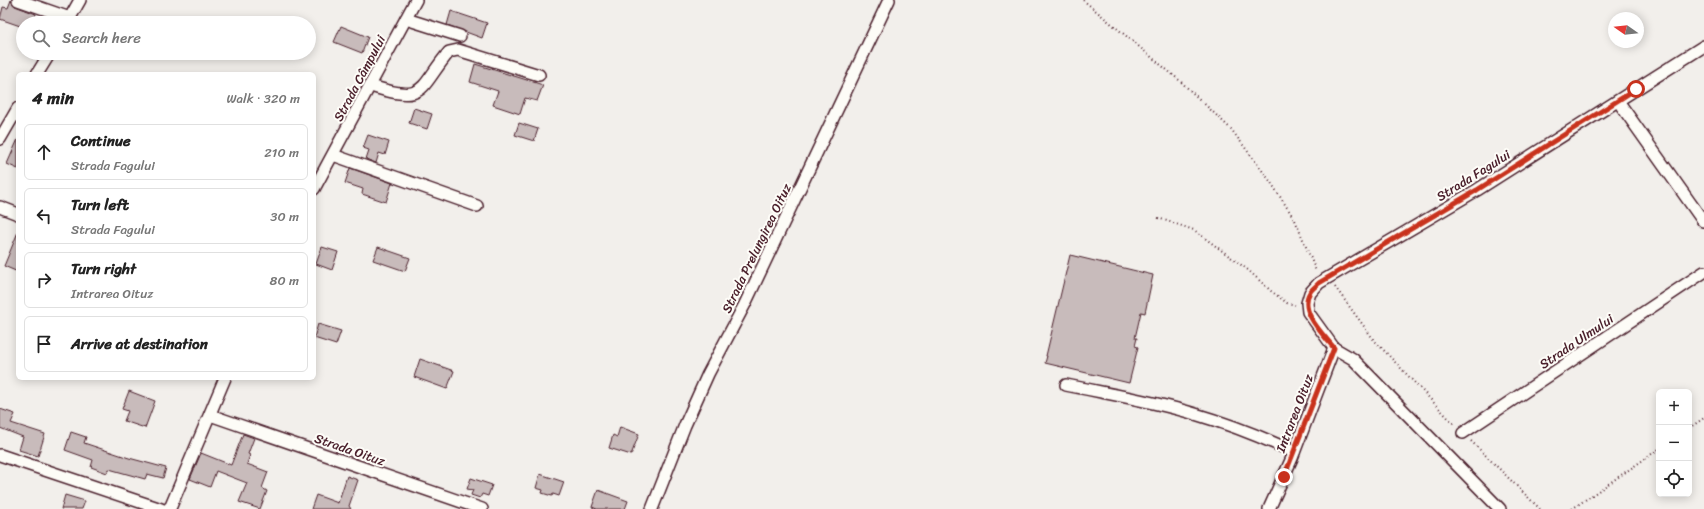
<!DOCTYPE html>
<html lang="en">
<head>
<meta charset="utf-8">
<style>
  :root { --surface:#fff; --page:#f2f2f2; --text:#222; --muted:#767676; --line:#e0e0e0 }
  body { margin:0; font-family:Sriracha,sans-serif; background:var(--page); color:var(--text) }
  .controls { position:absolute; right:12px; bottom:12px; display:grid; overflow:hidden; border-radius:6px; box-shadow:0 2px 10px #0003 }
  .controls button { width:36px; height:36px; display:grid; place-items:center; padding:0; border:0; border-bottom:1px solid var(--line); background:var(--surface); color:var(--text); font:20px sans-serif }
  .compass { position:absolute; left:1608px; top:12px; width:36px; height:36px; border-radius:50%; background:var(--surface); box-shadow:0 2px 10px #0003; rotate:284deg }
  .stop { position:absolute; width:12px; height:12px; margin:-9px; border:3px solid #c8321e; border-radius:50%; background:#fff }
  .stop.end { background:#c8321e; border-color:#fff; box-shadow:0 1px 4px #0008 }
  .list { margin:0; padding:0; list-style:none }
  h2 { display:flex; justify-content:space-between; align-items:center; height:52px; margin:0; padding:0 16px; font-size:17px }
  h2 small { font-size:13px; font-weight:400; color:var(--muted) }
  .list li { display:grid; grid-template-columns:26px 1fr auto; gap:12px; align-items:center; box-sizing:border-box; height:56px; margin:0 8px 8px; padding:0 8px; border:1px solid var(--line); border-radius:6px }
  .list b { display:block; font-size:15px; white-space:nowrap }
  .list p { margin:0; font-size:13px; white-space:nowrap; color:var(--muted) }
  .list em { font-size:13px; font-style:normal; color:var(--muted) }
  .icon { flex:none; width:22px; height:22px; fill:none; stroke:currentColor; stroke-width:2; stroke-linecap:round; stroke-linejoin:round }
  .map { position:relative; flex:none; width:1704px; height:509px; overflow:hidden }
  .search { position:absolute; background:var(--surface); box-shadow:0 2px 10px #0003; left:16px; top:16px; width:300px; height:44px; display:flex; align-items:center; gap:10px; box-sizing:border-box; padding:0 14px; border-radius:22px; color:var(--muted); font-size:15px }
  .panel { position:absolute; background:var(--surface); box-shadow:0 2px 10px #0003; left:16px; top:72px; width:300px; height:308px; border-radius:6px }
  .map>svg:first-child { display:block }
</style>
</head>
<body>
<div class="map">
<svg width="1704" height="509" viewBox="0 0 1704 509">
  <rect width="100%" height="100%" fill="#f2efeb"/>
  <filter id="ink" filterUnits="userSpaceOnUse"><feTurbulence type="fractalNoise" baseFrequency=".025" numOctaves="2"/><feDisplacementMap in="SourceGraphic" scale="8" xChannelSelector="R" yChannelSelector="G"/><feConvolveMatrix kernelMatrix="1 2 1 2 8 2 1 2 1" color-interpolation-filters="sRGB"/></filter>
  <g filter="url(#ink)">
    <g fill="#c8bbbb" stroke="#4a1f2b">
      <path d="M11,0L15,6L36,14L33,23H23V27L0,19L3,7L8,8Z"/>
      <path d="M451,11L487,23L482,38L447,25Z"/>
      <path d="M341,26L368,37L362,53L334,42Z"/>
      <path d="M475,64L543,85L537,101L525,98L520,114L493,105L498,91L470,82Z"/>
      <path d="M414,108L432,114L427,129L409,123Z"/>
      <path d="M519,123L538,129L534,141L515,135Z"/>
      <path d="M368,135L389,142L385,155L379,153L376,163L366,159L369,150L363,148Z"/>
      <path d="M18,139V169L7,164Z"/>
      <path d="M350,168L392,183L386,202L362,194L363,189L345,183Z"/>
      <path d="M18,232V272L4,266Z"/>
      <path d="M322,247L338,252L332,270L316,264Z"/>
      <path d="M378,247L410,258L405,271L373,260Z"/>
      <path d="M1070,255L1153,275L1145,313L1141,312L1135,338H1137L1135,346L1138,347L1129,383L1045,363L1047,356H1046Z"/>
      <path d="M318,324L341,331L336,345L314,338Z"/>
      <path d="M420,359L454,371L447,389L414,377Z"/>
      <path d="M129,391L155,401L145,428L124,421L128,411L122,409Z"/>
      <path d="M0,409L15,414L11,423L45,434L38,456L19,450L23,437L0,428Z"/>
      <path d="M620,427L639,434L631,455L609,448L613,435L617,437Z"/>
      <path d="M71,432L86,437L84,443L129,458L166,468L163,478L147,474L145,479L109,469L107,473L91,467L93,460L65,450Z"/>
      <path d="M243,434L254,438L248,454L250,455L247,464L268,472L262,488L267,491L260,509L239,502L247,483L216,471L210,487L190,479L201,453L231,465Z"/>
      <path d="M540,474L564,482L559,496L553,494L552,496L542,493L543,490L536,488Z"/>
      <path d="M347,476L358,480L349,506L351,509H311L316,495L338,503Z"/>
      <path d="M471,478L492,485L488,496L482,494L480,498L471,495L473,490L467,489Z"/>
      <path d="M598,490L628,501L625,509H597L592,507Z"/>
      <path d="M65,495L85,501L82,509H61Z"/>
    </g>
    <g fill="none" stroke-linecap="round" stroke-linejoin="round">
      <g stroke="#4a1f2b" stroke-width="14">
        <g id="minor">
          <path d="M18,0L70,18"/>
          <path d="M406,19L460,36"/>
          <path d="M67,23L80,0"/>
          <path d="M37,74L50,53"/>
          <path d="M371,86C427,104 418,89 449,52L458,50L539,75"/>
          <path d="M1618,101L1703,221"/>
          <path d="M0,139L18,108"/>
          <path d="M333,155L477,206"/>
          <path d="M314,189L416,0"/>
          <path d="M0,207L18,214"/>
          <path d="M1066,385C1109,394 1153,401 1195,414C1229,424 1262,437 1294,452"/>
          <path d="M210,415L482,509"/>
          <path d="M1463,433L1704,272"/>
          <path d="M0,455L161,509"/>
          <path d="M168,509L171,506L225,378"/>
          <path d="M652,509L685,425L708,374L745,304L889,0"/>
          <path d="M1269,509L1292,458L1334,348"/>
          <path d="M1500,509L1353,359L1334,348L1308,312L1307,303L1310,293L1319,283L1477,190L1704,46"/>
        </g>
      </g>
      <g stroke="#4a1f2b" stroke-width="2" stroke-dasharray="1 3" stroke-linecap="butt">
        <path d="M1083,0L1179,80L1231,129L1270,181L1295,220L1316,271"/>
        <path d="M1158,218L1194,230L1248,270L1271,291L1287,303L1295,305"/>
        <path d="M1335,287L1374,340L1455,425"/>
        <path d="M1689,428L1704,418"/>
        <path d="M1471,441L1540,509"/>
        <path d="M1572,509L1659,449"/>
      </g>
      <use href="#minor" stroke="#fdfcf7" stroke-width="11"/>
    </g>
  </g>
  <g fill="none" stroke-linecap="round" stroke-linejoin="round" filter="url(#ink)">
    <path stroke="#c8321e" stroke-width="5" d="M1284,477L1334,348C1323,334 1298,311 1310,292C1312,289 1316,286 1319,283L1477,190L1636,89"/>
  </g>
  <g text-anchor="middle" stroke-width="4" stroke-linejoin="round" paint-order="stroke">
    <g font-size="13" fill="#4a1f2b" stroke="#fdfcf7">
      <text transform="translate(359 78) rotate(-62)" y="5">Strada Câmpului</text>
      <text transform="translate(1473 175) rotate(-32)" y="5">Strada Fagului</text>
      <text transform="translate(756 248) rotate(-64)" y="5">Strada Prelungirea Oituz</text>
      <text transform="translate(1576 341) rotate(-34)" y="5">Strada Ulmului</text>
      <text transform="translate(1294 413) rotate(-69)" y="5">Intrarea Oituz</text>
      <text transform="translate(350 449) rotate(19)" y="5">Strada Oituz</text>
    </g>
  </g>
</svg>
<div class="controls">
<button>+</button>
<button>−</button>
<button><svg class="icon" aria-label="locate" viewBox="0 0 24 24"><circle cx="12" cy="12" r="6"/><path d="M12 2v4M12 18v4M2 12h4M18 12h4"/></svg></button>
</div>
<svg class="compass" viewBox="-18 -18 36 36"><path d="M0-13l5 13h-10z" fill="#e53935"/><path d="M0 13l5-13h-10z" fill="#767676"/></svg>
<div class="stop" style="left:1636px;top:89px"></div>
<div class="stop end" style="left:1284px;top:477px"></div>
<div class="search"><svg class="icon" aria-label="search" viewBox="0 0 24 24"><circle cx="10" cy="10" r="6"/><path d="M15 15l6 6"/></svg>Search here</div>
<section class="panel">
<h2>4 min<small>Walk · 320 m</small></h2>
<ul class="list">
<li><svg class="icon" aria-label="ahead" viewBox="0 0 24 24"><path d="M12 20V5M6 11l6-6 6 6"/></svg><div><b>Continue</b><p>Strada Fagului</p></div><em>210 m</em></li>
<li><svg class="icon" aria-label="left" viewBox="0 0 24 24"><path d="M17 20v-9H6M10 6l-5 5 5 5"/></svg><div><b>Turn left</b><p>Strada Fagului</p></div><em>30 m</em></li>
<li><svg class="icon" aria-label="right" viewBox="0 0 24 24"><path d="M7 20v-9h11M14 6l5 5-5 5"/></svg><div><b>Turn right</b><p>Intrarea Oituz</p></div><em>80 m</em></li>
<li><svg class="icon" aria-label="arrive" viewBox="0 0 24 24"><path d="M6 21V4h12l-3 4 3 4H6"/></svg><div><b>Arrive at destination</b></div></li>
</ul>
</section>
</div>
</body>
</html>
